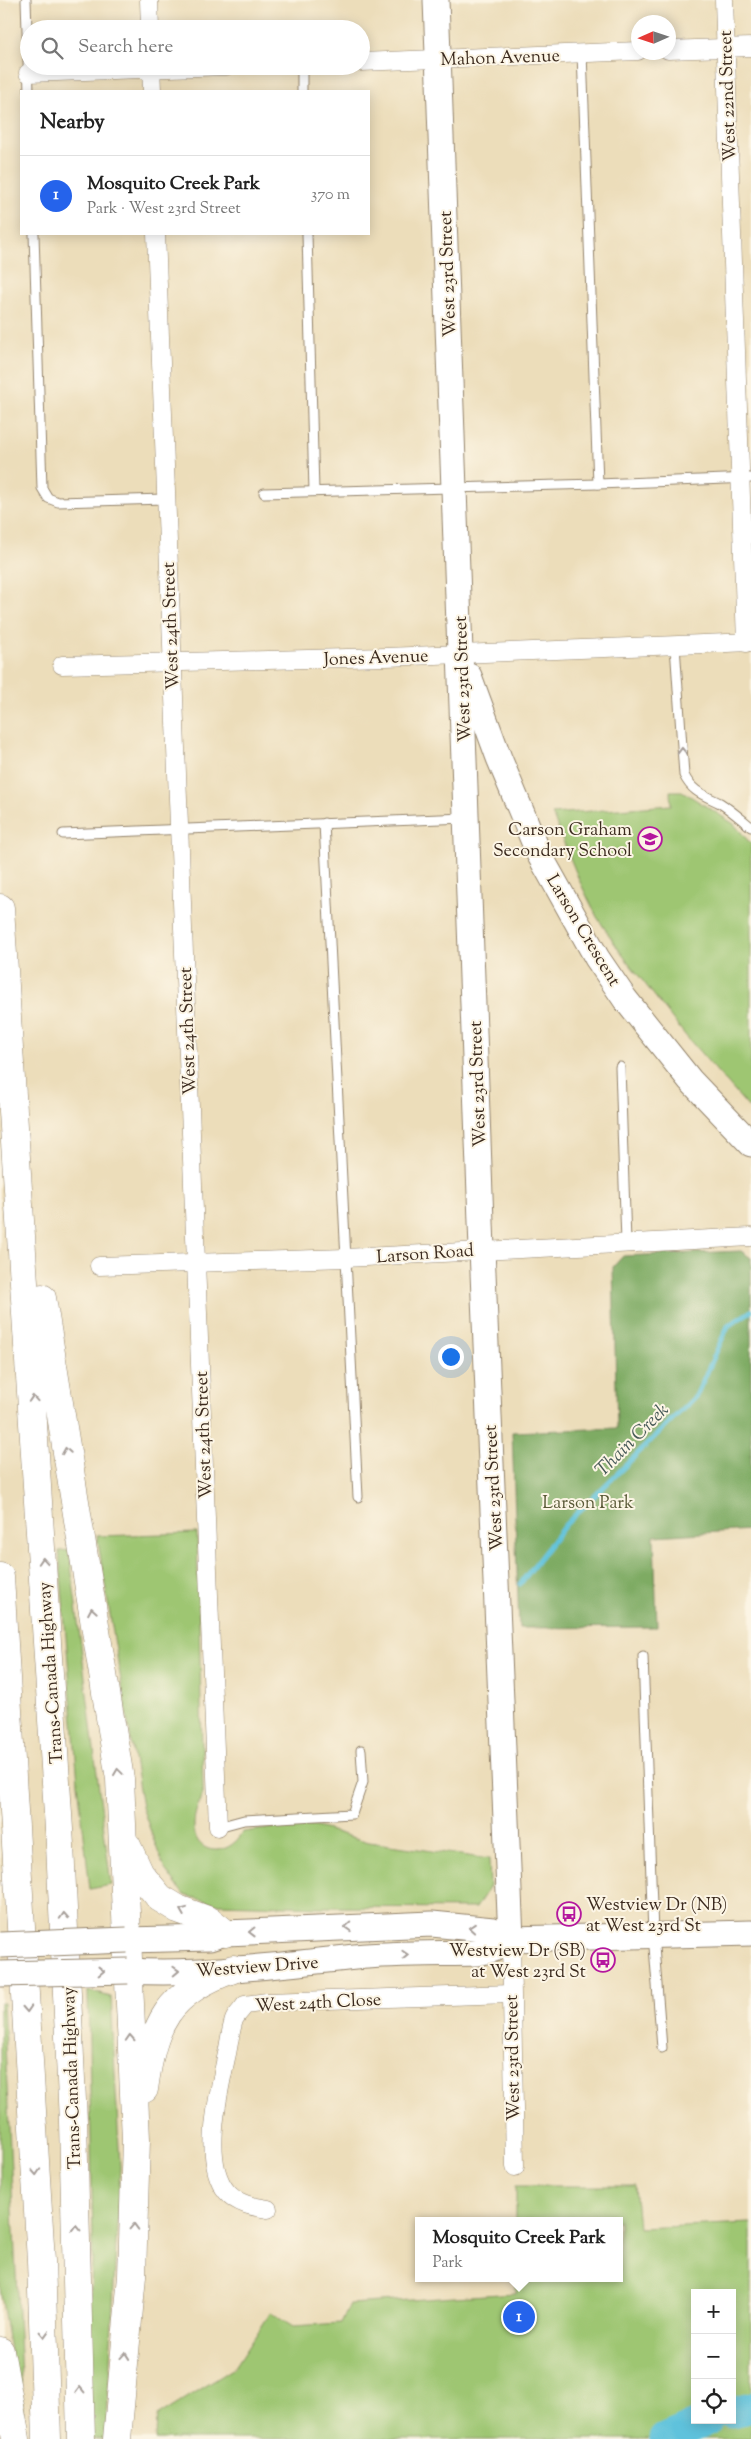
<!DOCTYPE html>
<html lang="en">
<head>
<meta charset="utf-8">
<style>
  :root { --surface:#fff; --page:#f6f6f6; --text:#222; --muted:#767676; --line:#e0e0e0; --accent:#2563eb }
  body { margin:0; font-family:"Sorts Mill Goudy",serif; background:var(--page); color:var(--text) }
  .controls { position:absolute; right:15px; bottom:15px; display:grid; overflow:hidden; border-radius:0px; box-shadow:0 2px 12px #0003 }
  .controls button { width:45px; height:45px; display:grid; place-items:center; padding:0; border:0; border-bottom:1px solid var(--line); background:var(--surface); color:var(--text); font:25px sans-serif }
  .compass { position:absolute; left:631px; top:15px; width:45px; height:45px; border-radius:50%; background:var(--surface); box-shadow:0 2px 12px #0003; rotate:267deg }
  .you { position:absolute; left:450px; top:1356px; width:18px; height:18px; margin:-12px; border:4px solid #fff; border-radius:50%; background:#1a73e8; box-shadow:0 0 0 8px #1a73e833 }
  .badge { display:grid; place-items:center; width:32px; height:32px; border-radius:50%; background:var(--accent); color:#fff; font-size:16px; font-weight:700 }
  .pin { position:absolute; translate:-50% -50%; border:2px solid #fff; box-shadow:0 1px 5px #0006 }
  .popup { position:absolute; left:415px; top:2217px; width:208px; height:65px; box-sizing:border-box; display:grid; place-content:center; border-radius:0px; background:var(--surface); filter:drop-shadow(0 1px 4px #0005); font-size:16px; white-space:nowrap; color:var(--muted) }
  .popup b { font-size:19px; color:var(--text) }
  .popup::after { content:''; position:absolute; left:50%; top:100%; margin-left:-10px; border:10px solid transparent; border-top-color:var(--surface) }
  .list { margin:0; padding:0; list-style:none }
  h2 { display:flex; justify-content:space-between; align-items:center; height:65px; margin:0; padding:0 20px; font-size:21px }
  h2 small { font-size:16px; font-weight:400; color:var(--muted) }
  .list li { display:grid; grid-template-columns:32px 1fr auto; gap:15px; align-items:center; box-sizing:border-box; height:80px; padding:0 20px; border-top:1px solid var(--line) }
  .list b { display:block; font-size:19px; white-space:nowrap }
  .list p { margin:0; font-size:16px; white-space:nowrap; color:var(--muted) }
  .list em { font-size:16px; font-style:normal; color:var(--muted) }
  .icon { flex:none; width:28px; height:28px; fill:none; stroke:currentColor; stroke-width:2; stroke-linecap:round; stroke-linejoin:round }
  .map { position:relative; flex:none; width:751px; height:2439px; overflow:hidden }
  .search { position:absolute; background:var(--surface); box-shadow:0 2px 12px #0003; left:20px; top:20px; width:350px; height:55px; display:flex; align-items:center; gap:12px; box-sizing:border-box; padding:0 18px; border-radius:28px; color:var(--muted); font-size:19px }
  .panel { position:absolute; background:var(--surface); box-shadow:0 2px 12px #0003; left:20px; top:90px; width:350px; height:145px; border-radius:0px }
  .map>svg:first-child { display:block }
</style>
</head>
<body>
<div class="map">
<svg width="751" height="2439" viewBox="0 0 751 2439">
  <rect width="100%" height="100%" fill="#fcf5e5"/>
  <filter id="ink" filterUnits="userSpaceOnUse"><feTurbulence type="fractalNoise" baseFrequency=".02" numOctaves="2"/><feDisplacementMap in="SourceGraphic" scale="10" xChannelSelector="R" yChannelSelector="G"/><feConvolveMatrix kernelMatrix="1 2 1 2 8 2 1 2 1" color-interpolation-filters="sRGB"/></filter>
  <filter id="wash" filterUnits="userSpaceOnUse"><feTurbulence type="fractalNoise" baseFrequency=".0096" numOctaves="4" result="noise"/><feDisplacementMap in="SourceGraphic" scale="20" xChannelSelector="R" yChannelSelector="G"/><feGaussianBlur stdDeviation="1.12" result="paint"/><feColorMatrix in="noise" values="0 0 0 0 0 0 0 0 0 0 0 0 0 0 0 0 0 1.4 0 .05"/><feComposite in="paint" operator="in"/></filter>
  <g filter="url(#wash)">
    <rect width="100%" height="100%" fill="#ecddba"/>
    <g fill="#9ec672" stroke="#6c7848" fill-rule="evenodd">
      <path d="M670,791H682L734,824L751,844V1110L685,1035L621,953L597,917L580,882L552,814L671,805Z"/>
      <path d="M197,1533L203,1790C200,1801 194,1813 194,1824C192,1854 227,1860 243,1832L295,1825L317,1827L369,1842L489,1859L490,1886L476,1908L322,1907L219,1904L184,1895L164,1868L142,1807L97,1536Z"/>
      <path d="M69,1550L111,1885L90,1889L78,1783L59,1551Z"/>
      <path d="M88,1991L111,1997L120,2167L106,2439H91L87,2382L93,2240Z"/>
      <path d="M0,2003H3L24,2439L0,2288Z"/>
      <path d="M516,2186H635L639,2228L751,2223V2439H156L157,2416L235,2367L271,2312L293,2326L341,2323L350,2304L515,2293V2278H619V2221H516ZM695,2293H732V2420H695Z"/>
    </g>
    <path fill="#7eab64" stroke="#5c6a41" d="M741,1251L751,1258V1530L654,1536L657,1627L519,1628L512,1432L617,1428L613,1267L623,1256Z"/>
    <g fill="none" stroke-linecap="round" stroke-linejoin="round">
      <path stroke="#5ec2dc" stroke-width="5" d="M520,1584L565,1525L696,1396L728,1326L751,1311"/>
      <g stroke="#5ec2dc" stroke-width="31">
        <path d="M732,2412L751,2407"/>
        <path d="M664,2439L708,2420"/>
      </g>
    </g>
  </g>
  <g filter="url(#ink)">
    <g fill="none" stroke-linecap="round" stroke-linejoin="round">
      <g stroke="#94846c" stroke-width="11">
        <g id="lane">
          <path d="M26,0L29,91"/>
          <path d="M582,53L598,484L751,478"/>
          <path d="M302,66V91"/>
          <path d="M34,234L42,488L48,498L58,502L165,499"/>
          <path d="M307,234L314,491"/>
          <path d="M264,493L598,484"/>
          <path d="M675,646L684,775C692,792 704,795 720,803C731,810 741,819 751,827"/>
          <path d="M324,823L358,1497"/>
          <path d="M63,834L465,818"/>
          <path d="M620,1067L626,1242"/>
          <path d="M643,1656L653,1934L662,2048"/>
          <path d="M218,1827L244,1820L352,1814L363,1782L361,1750"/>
        </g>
      </g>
      <g stroke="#94846c" stroke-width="19">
        <g id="street">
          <path d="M149,0L150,29"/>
          <path d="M724,0L746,643"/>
          <path d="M668,50L751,47"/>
          <path d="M361,62L638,51"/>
          <path d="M151,66L152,91"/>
          <path d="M28,73L226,66"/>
          <path d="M156,234L218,1827"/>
          <path d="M62,665L386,657L751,642"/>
          <path d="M99,1266L345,1258L751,1237"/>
          <path d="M511,1939L515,2167"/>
          <path d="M268,2209C254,2207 237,2204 227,2192C201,2162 219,2092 226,2058C229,2046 230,2032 234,2020C236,2015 242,2010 245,2005L267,2002L511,1994"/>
        </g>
      </g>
      <g stroke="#94846c" stroke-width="27">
        <g id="secondary">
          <path d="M436,0L482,1249L511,1939"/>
          <path d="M469,676L499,758L539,854L597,958L625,999L690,1080L751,1144"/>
          <path d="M127,1940L210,1938L225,1933L432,1924L493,1930L511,1939L751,1933"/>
          <path d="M128,1971C203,1975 280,1965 355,1957C395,1953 436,1954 477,1953L494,1949L511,1939"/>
        </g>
      </g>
      <g stroke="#94846c" stroke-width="29">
        <g id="highway">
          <path d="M0,908L60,1845L73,2122L81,2439"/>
          <path d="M42,1298L120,1779L136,2139L132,2276L117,2439"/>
          <path d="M0,1577L41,2261L47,2439"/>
          <path d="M127,1846L140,1874L160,1898L178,1909L210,1921L225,1933"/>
          <path d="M144,2089C153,2024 167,1992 233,1969"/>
          <path d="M0,2351L16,2439"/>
        </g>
      </g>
      <use href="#lane" stroke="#fff" stroke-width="9"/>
      <use href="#street" stroke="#fff" stroke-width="18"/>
      <use href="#secondary" stroke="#fff" stroke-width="25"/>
      <use href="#highway" stroke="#fff" stroke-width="28"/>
      <g stroke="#94846c" stroke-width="27" stroke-linecap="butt">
        <g id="secondary-bridge">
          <path d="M0,1945L127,1940"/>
          <path d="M0,1974L128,1971"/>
        </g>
      </g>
      <use href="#secondary-bridge" stroke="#fff" stroke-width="25"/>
    </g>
    <defs><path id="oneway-chevron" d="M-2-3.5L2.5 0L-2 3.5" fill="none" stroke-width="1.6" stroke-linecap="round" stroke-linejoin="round" transform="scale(1.25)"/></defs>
    <g stroke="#a79f9a">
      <use href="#oneway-chevron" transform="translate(682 751) rotate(-91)"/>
      <use href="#oneway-chevron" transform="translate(33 1399) rotate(-94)"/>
      <use href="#oneway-chevron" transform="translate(66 1451) rotate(-99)"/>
      <use href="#oneway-chevron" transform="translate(43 1561) rotate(-94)"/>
      <use href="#oneway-chevron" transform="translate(92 1611) rotate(-100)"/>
      <use href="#oneway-chevron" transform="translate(118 1772) rotate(-98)"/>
      <use href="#oneway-chevron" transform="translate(183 1911) rotate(-158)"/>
      <use href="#oneway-chevron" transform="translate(64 1916) rotate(-93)"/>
      <use href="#oneway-chevron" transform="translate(348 1927) rotate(177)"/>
      <use href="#oneway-chevron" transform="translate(472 1928) rotate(-175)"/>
      <use href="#oneway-chevron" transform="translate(252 1932) rotate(179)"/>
      <use href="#oneway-chevron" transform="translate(405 1955) rotate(-2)"/>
      <use href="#oneway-chevron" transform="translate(101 1971) rotate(-1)"/>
      <use href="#oneway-chevron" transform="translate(176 1971) rotate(-2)"/>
      <use href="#oneway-chevron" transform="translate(27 2009) rotate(87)"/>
      <use href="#oneway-chevron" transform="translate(130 2038) rotate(-93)"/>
      <use href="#oneway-chevron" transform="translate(36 2172) rotate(87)"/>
      <use href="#oneway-chevron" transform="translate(134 2227) rotate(-88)"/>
      <use href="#oneway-chevron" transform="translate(76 2228) rotate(-91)"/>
      <use href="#oneway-chevron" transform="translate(44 2334) rotate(88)"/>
      <use href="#oneway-chevron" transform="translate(125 2356) rotate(-85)"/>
      <use href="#oneway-chevron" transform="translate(80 2390) rotate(-91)"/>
    </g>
  </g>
  <defs>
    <g id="school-ring" transform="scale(1.25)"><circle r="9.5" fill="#fcf5e5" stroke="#b5179e" stroke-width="1.5"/><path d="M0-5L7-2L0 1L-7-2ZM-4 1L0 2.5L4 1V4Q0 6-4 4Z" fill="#b5179e"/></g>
    <g id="bus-ring" transform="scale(1.25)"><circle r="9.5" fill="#fcf5e5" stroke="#b5179e" stroke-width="1.5"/><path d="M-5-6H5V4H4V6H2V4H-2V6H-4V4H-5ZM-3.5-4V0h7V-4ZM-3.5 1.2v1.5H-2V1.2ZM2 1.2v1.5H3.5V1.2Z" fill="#b5179e"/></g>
  </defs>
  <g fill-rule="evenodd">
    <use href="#school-ring" x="650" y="839"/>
    <use href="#bus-ring" x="569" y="1914"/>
    <use href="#bus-ring" x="603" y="1960"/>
  </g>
  <g text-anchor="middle" stroke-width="4" stroke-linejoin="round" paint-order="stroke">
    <g font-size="18" fill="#3b2a1e" stroke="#fcf5e5">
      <text transform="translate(500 57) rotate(-2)" y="6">Mahon Avenue</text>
      <text transform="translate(727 96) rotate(-92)" y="6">West 22nd Street</text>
      <text transform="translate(447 274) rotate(-92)" y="6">West 23rd Street</text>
      <text transform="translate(170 626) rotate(-92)" y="6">West 24th Street</text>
      <text transform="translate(376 657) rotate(-2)" y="6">Jones Avenue</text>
      <text transform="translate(462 679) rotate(-92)" y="6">West 23rd Street</text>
      <text transform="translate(584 930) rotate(59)" y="6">Larson Crescent</text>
      <text transform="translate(187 1031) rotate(-92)" y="6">West 24th Street</text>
      <text transform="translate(477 1084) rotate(-92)" y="6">West 23rd Street</text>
      <text transform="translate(425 1253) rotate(-4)" y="6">Larson Road</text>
      <text transform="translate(203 1435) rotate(-92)" y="6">West 24th Street</text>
      <text transform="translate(493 1488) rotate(-93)" y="6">West 23rd Street</text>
      <text transform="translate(50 1673) rotate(-94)" y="6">Trans-Canada Highway</text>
      <text transform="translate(257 1966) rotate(-4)" y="6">Westview Drive</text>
      <text transform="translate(318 2002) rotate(-3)" y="6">West 24th Close</text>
      <text transform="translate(512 2058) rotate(-91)" y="6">West 23rd Street</text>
      <text transform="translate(71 2078) rotate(-92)" y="6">Trans-Canada Highway</text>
    </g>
    <g font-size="18" fill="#3b2a1e" stroke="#fcf5e5" text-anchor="end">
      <text x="632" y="835">Carson Graham<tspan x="632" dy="21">Secondary School</tspan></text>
      <text x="586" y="1910" text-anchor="start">Westview Dr (NB)<tspan x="586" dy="21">at West 23rd St</tspan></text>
      <text x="586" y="1956">Westview Dr (SB)<tspan x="586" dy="21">at West 23rd St</tspan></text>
    </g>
    <g font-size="18" fill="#595937" stroke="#fcf5e5">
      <text x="588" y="1508">Larson Park</text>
    </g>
    <g font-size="19" font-style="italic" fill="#465857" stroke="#fcf5e5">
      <text transform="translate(631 1439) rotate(-45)" y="7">Thain Creek</text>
    </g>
  </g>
</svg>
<div class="controls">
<button>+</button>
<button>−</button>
<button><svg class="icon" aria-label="locate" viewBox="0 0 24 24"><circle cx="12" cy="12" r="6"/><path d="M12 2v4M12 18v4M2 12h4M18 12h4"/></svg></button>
</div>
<svg class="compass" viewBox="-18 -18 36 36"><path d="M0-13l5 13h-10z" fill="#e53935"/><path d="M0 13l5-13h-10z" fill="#767676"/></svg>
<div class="you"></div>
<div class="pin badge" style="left:519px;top:2317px">1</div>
<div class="popup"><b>Mosquito Creek Park</b>Park</div>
<div class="search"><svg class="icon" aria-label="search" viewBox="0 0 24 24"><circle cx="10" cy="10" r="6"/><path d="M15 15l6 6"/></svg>Search here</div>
<section class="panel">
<h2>Nearby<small></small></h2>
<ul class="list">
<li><span class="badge">1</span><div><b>Mosquito Creek Park</b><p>Park · West 23rd Street</p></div><em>370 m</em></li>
</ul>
</section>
</div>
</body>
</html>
